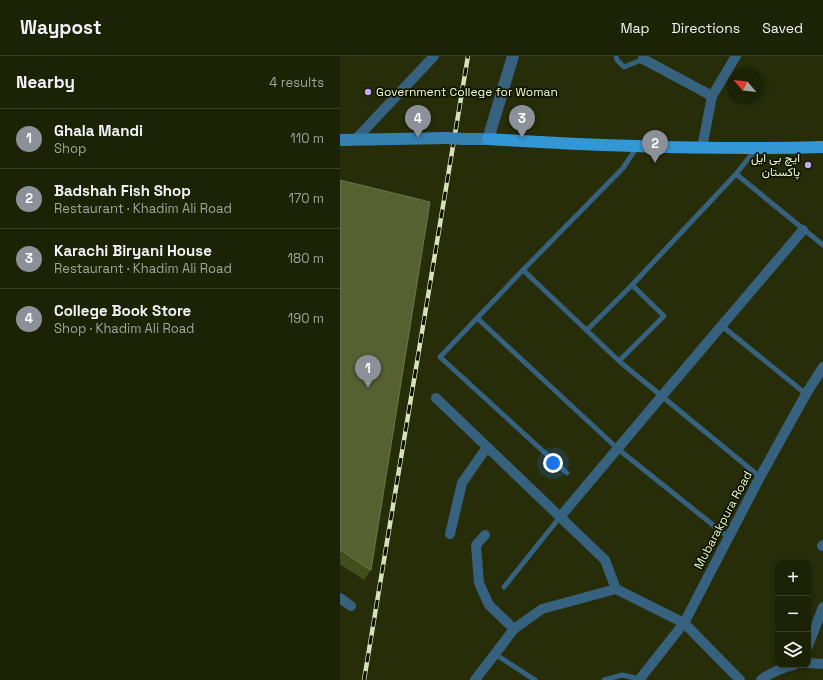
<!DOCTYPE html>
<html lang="en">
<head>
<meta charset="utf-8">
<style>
  :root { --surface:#1c2206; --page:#292f14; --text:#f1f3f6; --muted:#a0a49b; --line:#3a3f28; --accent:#8c9099 }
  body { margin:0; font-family:"Space Grotesk",Vazirmatn,sans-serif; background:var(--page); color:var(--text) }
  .controls { position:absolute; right:12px; bottom:12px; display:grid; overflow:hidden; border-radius:8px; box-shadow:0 2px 6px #0003 }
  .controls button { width:36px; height:36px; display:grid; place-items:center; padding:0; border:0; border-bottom:1px solid var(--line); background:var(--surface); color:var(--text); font:20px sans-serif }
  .compass { position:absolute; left:387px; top:12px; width:36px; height:36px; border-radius:50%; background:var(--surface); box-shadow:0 2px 6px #0003; rotate:298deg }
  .you { position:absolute; left:213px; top:407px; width:14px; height:14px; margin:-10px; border:3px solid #fff; border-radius:50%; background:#1a73e8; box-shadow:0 0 0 6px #1a73e833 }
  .badge { display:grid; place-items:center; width:26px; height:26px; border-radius:50%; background:var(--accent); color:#fff; font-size:13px; font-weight:700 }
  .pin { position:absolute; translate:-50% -33px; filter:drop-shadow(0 1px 2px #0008) }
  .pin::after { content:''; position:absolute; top:21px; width:14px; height:12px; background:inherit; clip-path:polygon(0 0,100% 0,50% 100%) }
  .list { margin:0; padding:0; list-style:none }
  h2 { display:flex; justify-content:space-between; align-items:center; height:52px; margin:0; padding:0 16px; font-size:17px }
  h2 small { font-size:13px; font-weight:400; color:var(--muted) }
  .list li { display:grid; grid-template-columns:26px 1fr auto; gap:12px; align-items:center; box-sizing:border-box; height:60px; padding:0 16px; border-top:1px solid var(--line) }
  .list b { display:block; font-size:15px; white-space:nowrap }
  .list p { margin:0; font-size:13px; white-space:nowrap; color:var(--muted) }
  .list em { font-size:13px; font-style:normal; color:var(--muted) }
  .icon { flex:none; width:22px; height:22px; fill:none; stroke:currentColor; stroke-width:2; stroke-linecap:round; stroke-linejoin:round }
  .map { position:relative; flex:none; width:483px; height:624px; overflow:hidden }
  header { display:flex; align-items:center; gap:24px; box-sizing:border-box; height:56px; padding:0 20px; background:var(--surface); border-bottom:1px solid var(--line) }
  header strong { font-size:19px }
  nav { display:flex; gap:22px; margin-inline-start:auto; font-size:14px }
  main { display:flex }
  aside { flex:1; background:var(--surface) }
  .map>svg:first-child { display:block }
</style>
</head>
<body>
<header>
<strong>Waypost</strong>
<nav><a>Map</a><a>Directions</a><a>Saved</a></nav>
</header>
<main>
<aside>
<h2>Nearby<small>4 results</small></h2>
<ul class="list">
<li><span class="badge">1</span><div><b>Ghala Mandi</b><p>Shop</p></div><em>110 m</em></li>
<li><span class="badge">2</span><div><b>Badshah Fish Shop</b><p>Restaurant · Khadim Ali Road</p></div><em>170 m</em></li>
<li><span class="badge">3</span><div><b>Karachi Biryani House</b><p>Restaurant · Khadim Ali Road</p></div><em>180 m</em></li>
<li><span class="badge">4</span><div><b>College Book Store</b><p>Shop · Khadim Ali Road</p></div><em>190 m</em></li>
</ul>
</aside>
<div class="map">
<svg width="483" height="624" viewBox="0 0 483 624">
  <rect width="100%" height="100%" fill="#262d08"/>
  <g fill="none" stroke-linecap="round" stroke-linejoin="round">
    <g stroke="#36617f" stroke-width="5">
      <path d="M276,0L277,4L284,11L304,3"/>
      <path d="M396,118L483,189"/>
      <path d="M183,214L279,305L420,421"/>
      <path d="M137,262L278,393L388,481"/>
      <path d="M382,270L466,338"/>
      <path d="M247,274L292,229L396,118L415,94"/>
      <path d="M279,305L324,260L292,229"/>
      <path d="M227,417L100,301L183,214L283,112L297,91"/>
      <path d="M164,531L220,461"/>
      <path d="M155,598L195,624"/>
      <path d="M264,624L282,619L299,623"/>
    </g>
    <g stroke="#36617f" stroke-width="10">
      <path d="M303,3L372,40"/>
      <path d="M15,84L94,0"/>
      <path d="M362,92L372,40L396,0"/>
      <path d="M96,342L265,504L276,533"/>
      <path d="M220,461L321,341L463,174"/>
      <path d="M110,478L122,427L147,391"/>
      <path d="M145,479L136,489L139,527L149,549L174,573"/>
      <path d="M483,489L482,490H483"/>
      <path d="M0,542L11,550"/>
      <path d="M468,590L483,551"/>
      <path d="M468,607L483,608"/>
      <path d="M135,624L174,573L202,553L276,533L344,567L400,624"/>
      <path d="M299,624L344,567L420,421L466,338L483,311"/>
      <path d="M421,624C431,616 442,612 454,609"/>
    </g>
    <path stroke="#36617f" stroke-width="12" d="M148,83L173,0"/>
    <g stroke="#3680af" stroke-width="12">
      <path d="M123,83H148"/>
      <path d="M0,84L107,82"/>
    </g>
    <path stroke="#3297d4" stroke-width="12" d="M148,83C260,90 371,94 483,91"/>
    <g stroke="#d8e1bd" stroke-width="4.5">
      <path id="rail" d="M24,624L128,0"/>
    </g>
    <use href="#rail" stroke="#0f1500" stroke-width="3" stroke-dasharray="9" stroke-linecap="butt"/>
    <path stroke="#3680af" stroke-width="12" d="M107,82L123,83"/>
  </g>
  <path fill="#444e1d" d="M0,124L31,514L24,524L0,508Z"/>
  <path fill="#566031" stroke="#6e784a" d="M0,124L90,146L31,514L0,494Z"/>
  <g fill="#c2a8f2" stroke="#0f1500" stroke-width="1.5">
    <circle cx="28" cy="36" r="4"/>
    <circle cx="468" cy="109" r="4"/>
  </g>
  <g text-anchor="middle" stroke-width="3.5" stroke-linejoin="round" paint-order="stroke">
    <g font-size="12" fill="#eff9d5" stroke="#0f1500" text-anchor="start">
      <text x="36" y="40">Government College for Woman</text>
      <text x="460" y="106" text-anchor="end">ایچ بی ایل<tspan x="460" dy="14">پاکستان</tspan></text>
    </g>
    <g font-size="12" fill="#eff9d5" stroke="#0f1500">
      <text transform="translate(383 464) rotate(-62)" y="4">Mubarakpura Road</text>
    </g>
  </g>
</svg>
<div class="controls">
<button>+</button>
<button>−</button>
<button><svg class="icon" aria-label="layers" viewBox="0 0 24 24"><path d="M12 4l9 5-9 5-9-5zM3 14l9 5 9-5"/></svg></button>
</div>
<svg class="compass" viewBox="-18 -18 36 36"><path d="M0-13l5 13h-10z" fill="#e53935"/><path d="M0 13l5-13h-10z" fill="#a0a49b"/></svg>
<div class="you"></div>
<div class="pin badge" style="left:28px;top:332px">1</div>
<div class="pin badge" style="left:315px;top:107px">2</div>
<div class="pin badge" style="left:182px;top:82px">3</div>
<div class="pin badge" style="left:78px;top:82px">4</div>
</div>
</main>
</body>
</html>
